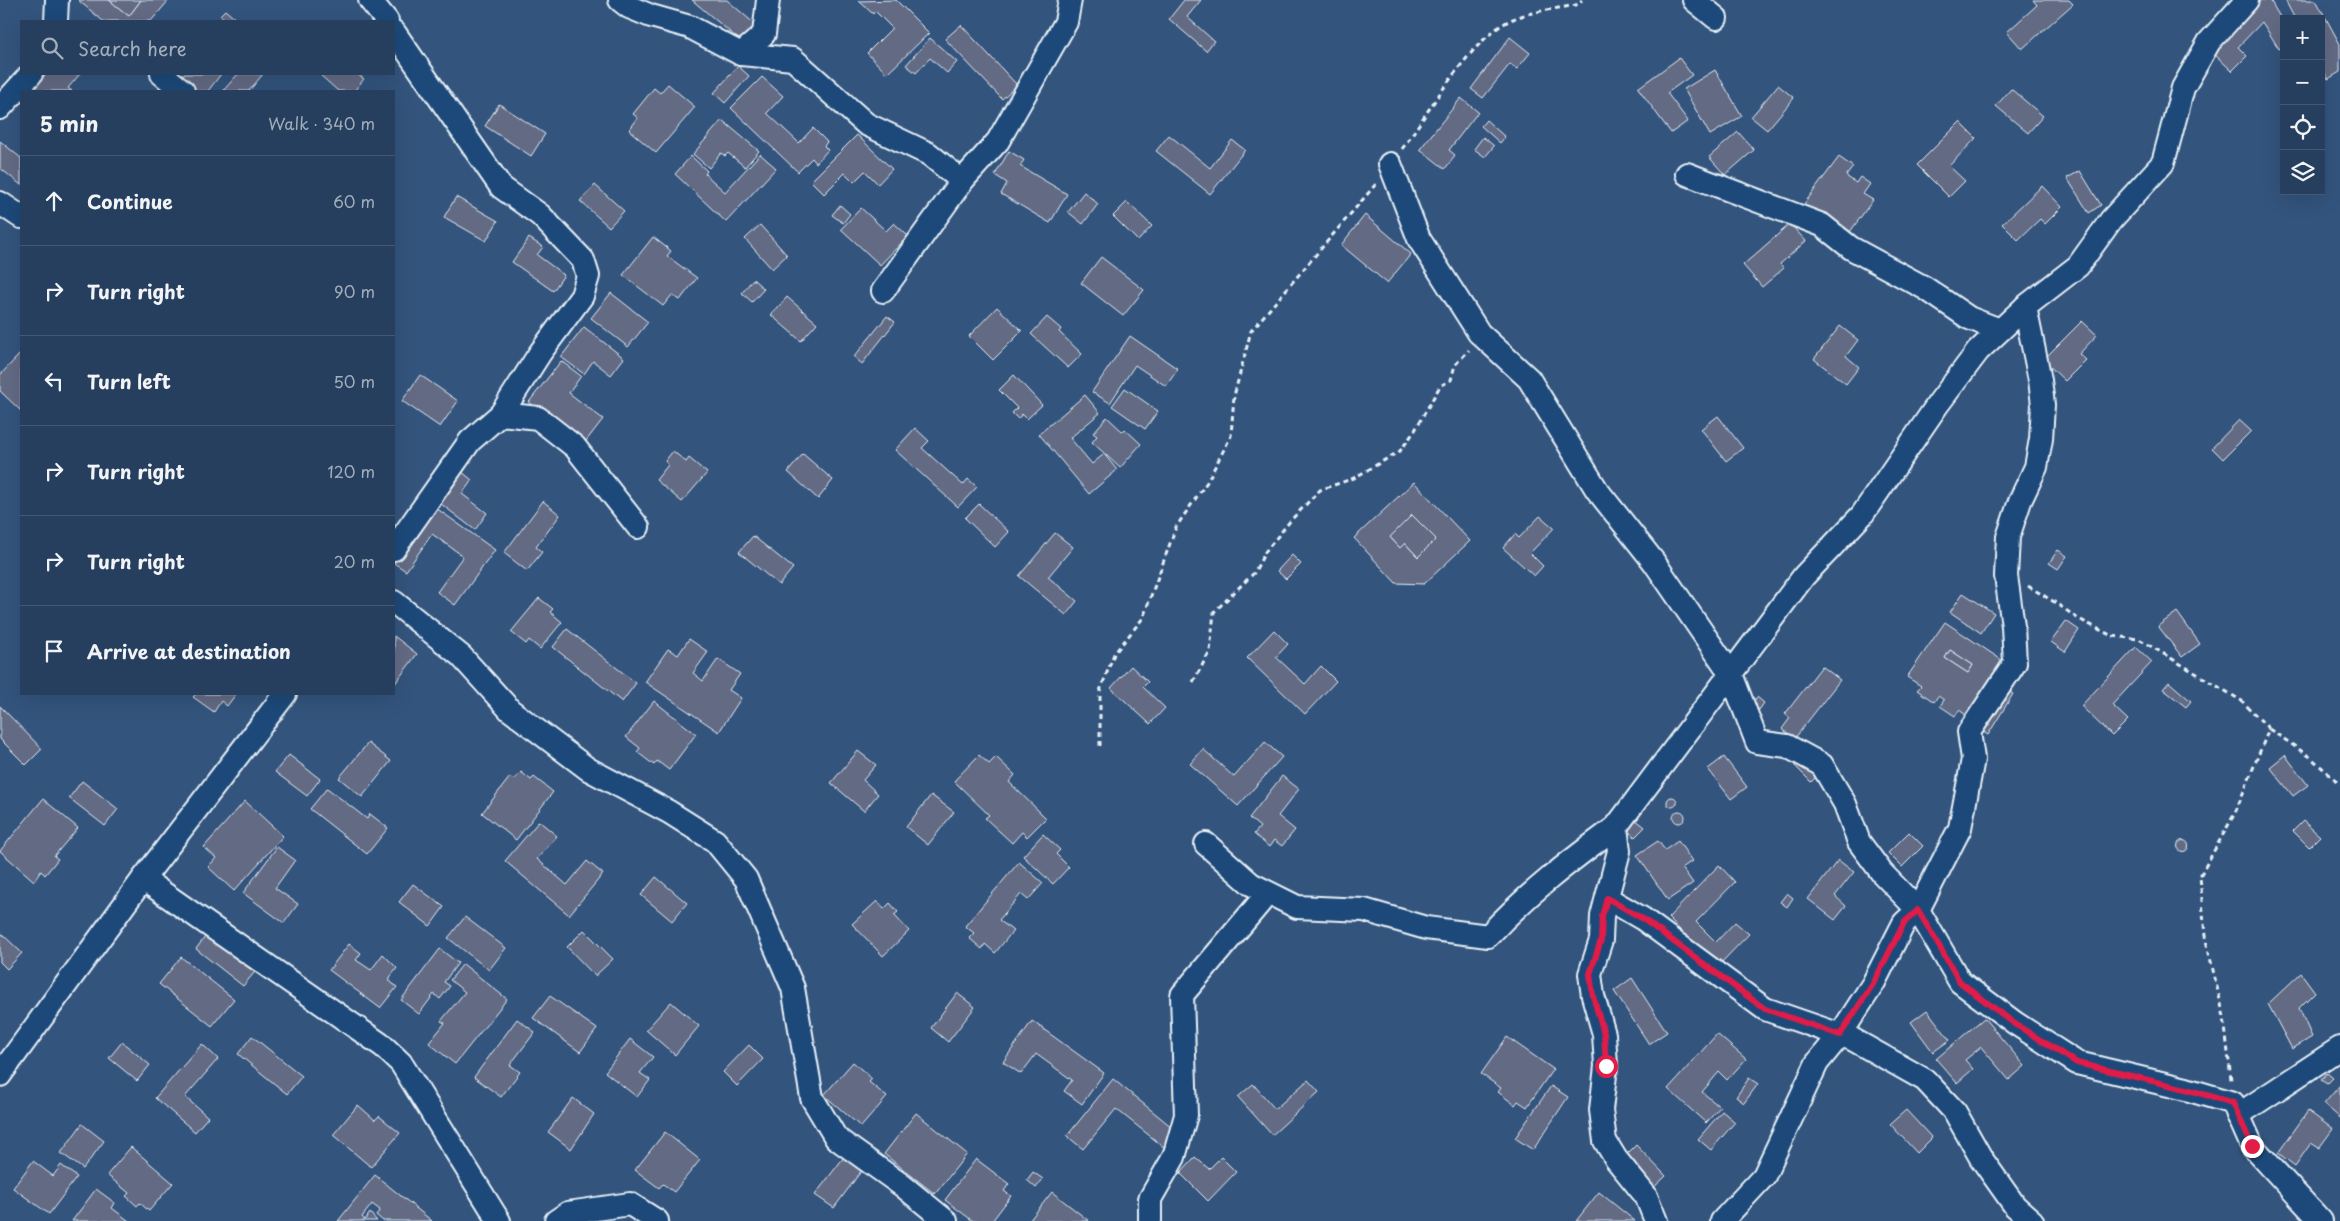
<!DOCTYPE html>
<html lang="en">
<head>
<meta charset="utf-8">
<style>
  :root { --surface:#263f5e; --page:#324a67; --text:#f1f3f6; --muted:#a4afbc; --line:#425873 }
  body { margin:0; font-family:"Playpen Sans",sans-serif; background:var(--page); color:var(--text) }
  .controls { position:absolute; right:15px; top:15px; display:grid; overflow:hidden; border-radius:0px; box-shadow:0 5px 20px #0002 }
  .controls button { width:45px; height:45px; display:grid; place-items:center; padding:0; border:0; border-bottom:1px solid var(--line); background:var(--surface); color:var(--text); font:25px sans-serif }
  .stop { position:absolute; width:15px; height:15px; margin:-11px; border:4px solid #e11d48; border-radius:50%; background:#fff }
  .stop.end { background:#e11d48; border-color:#fff; box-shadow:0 1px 5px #0008 }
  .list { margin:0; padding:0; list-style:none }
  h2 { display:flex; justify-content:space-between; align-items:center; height:65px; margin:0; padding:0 20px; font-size:21px }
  h2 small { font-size:16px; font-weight:400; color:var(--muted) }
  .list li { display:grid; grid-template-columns:32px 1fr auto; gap:15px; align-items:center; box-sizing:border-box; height:90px; padding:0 20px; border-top:1px solid var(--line) }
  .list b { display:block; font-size:19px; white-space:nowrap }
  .list em { font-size:16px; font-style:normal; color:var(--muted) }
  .icon { flex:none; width:28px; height:28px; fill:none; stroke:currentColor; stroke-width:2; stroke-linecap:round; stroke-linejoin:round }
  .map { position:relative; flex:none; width:2340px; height:1221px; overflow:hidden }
  .search { position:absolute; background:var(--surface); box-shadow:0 5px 20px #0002; left:20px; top:20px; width:375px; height:55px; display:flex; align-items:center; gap:12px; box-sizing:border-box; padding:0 18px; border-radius:0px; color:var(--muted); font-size:19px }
  .panel { position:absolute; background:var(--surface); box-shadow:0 5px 20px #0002; left:20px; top:90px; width:375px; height:605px; border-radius:0px }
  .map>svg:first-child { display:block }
</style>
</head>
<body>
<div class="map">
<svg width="2340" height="1221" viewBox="0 0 2340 1221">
  <rect width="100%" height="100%" fill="#33547d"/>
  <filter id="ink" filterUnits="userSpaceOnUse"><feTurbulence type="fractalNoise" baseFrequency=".02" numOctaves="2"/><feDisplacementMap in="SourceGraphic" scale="10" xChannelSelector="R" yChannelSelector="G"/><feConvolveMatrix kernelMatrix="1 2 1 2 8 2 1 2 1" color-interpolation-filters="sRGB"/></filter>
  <g filter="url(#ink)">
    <g fill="#636b84" stroke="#e8f1f8" fill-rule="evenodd">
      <path d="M78,0H109L129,16L141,0H169L151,21H103Z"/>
      <path d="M109,0H141L129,16Z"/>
      <path d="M692,0H727L757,26L743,43Z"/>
      <path d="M896,0L929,33L887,74L867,53L892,28L875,11L873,14L859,1Z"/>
      <path d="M1184,0H1201L1187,17L1214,41L1206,51L1169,19Z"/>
      <path d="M2033,0H2069L2073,4L2022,49L2007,32L2037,5Z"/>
      <path d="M2258,0H2270L2284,24V46L2279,49L2262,22L2238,47L2247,56L2232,71L2210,50Z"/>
      <path d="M2285,0H2316L2340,44V72L2328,79L2321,66V19H2295Z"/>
      <path d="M225,10L238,21H227L220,15Z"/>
      <path d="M961,25L1017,85L1002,99L945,39Z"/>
      <path d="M1510,37L1530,53L1517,69L1510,64L1483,98L1471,89Z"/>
      <path d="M930,38L957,62L947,73L930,58L916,73L906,65Z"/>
      <path d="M1679,58L1692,75L1667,93L1688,121L1671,133L1638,88Z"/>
      <path d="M738,66L749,76L725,103L714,93Z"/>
      <path d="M1715,70L1742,116L1710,135L1684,89Z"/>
      <path d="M46,74H80L68,88L72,91H36L33,89Z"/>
      <path d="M181,74H221L208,91H198L177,79Z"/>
      <path d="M238,74H263L249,91H223Z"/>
      <path d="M319,74H357L364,79L354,91H338Z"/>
      <path d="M762,77L783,96L767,113L799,143L813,128L827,142L824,146L828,150L816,163L812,158L798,172L731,108Z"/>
      <path d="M668,84L695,107L656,153L629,130L638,118L633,114L654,88L660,93Z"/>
      <path d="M1778,85L1794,98L1767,130L1751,117Z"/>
      <path d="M2011,89L2043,116L2028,133L1996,106Z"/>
      <path d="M1461,98L1478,112L1449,150L1455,155L1445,169L1420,149Z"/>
      <path d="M499,104L545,134L531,156L485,126Z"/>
      <path d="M722,120L759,151L745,167L728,153L725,156L721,153L709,168L693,154Z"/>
      <path d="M1486,120L1505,137L1500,143L1481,126Z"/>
      <path d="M1960,122L1976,138L1949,166L1965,181L1949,197L1917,165Z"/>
      <path d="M1738,132L1754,150L1725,175L1709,157Z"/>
      <path d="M857,135L892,169L878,184L865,171L854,182L845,173L824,194L811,181Z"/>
      <path d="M1169,135L1210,168L1232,140L1245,150L1210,194L1156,151Z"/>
      <path d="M1483,137L1494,146L1485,157L1474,149Z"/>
      <path d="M0,141L21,158V185L0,168Z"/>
      <path d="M1009,151L1024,160L1020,166L1067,194L1050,223L1001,194L1007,183L995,175Z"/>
      <path d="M760,154L776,168L726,222L675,174L691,156L707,171L705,174L725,192Z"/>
      <path d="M1839,157L1853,167L1846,176L1856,183L1860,177L1870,184L1863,194L1873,200L1847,236L1804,204Z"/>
      <path d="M2080,171L2101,205L2089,213L2067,178Z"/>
      <path d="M595,185L624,211L609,227L580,201Z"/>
      <path d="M2042,186L2062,207L2045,224L2040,219L2018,240L2002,224Z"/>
      <path d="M1084,192L1098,204L1083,224L1068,212Z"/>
      <path d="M456,197L498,221L486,241L444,217Z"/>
      <path d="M1127,202L1152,226L1138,241L1113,216Z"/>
      <path d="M840,205L850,214L843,223L832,215Z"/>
      <path d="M861,208L886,231L894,223L908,236L880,265L841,229Z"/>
      <path d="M1365,215L1411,254L1387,283L1341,245Z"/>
      <path d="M1790,224L1806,241L1780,264L1784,268L1762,287L1743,265Z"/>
      <path d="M760,225L787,255L772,269L745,239Z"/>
      <path d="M653,237L671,251L667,256L697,278L680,300L672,295L663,306L623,275Z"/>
      <path d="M529,238L543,247L537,255L564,275L553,291L512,262Z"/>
      <path d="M1101,257L1144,290L1123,316L1081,283Z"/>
      <path d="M753,279L764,289L752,302L742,293Z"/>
      <path d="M611,293L648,322L628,347L591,318Z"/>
      <path d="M787,297L817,323L801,341L771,315Z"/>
      <path d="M997,307L1022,331L993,360L969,336Z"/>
      <path d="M887,316L895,322L862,364L854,357Z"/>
      <path d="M1047,317L1061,329L1059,332L1082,354L1068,368L1031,334Z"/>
      <path d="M2082,321L2097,335L2079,354L2086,360L2065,381L2043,360Z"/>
      <path d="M1840,326L1858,340L1846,356L1859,367L1846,384L1814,359Z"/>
      <path d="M584,327L624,358L611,375L593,361L584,374L561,357Z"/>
      <path d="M1130,336L1178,369L1166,386L1135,365L1110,403L1092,392Z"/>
      <path d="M21,353V411L0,391V375Z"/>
      <path d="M561,361L581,376L569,393L603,419L586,441L569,428L567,431L529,402Z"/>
      <path d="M420,375L458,401L440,427L402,401Z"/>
      <path d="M1014,375L1042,405L1027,419L1022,414L1018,419L1012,413L1017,408L999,390Z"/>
      <path d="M1125,388L1158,411L1145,429L1112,406Z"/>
      <path d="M1085,395L1100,413L1070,438L1092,464L1104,454L1117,470L1089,494L1039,434Z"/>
      <path d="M1718,416L1743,448L1726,461L1701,429Z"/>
      <path d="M1107,417L1123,432L1125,429L1141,444L1120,468L1092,442L1097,436L1093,433Z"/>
      <path d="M2239,420L2251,431L2223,459L2212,448Z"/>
      <path d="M915,428L929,441L922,448L963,485L968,479L977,487L958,507L895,450Z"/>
      <path d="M673,451L686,462L689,458L707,473L682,502L656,480L668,465L665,461Z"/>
      <path d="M803,454L833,480L818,499L788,472Z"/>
      <path d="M456,467L472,480L462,494L487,513L475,530L432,497Z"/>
      <path d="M1414,482L1470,541L1424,584L1396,583L1354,538ZM1412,515L1436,539L1418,557L1405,543L1400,548L1390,537Z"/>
      <path d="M543,501L560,515L536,547L542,552L527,571L504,553Z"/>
      <path d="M429,503L495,550L455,605L437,592L463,556L432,534L406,571L394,563V552Z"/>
      <path d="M979,504L1009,532L995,547L965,518Z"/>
      <path d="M1412,515L1436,539L1418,557L1405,543L1400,548L1390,537Z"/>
      <path d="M1540,516L1554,528L1530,553L1543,566L1534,576L1503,548L1515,534L1519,538Z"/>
      <path d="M1055,533L1073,547L1048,577L1077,601L1066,615L1019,576Z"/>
      <path d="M753,536L793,568L779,585L739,552Z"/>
      <path d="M2058,550L2067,556L2058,569L2049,563Z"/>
      <path d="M1292,555L1301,564L1286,579L1277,571Z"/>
      <path d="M1963,593L1994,613L1981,633L1950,612Z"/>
      <path d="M539,598L553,609L550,612L562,622L540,649L529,640L526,644L511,632Z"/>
      <path d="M2177,612L2200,644L2182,657L2158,626Z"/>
      <path d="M2066,621L2079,630L2065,652L2051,642Z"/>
      <path d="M1945,622L2009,665L1972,719L1959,710L1955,716L1940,706L1944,700L1938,696L1934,702L1917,690L1921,686L1907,677ZM1950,650L1973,665L1968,673L1945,658Z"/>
      <path d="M567,629L636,683L622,702L553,647Z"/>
      <path d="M1274,630L1288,644L1276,657L1305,684L1321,666L1336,681L1305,714L1247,658Z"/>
      <path d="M394,636L417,654L394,685Z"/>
      <path d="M689,639L708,652L693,673L703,681L718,659L740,674L729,690L741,698L719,732L645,682L668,649L678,655Z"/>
      <path d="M2136,647L2152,662L2112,705L2128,720L2112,736L2081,706Z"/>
      <path d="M1950,650L1973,665L1968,673L1945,658Z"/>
      <path d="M1131,666L1148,682L1143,687L1165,708L1150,724L1111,688Z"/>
      <path d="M1822,666L1840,680L1795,738L1782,729L1790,718L1785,714Z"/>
      <path d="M2169,682L2191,701L2186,707L2163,689Z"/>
      <path d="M2002,687L2013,694L1988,735L1977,728Z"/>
      <path d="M196,694H236L227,706L221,701L214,712L193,697Z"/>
      <path d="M1757,697L1764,703L1759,710L1751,705Z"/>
      <path d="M654,701L696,734L669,770L657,761L654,765L637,752L640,748L626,737Z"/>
      <path d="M0,706L42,749L26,765L0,739Z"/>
      <path d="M1265,742L1282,757L1238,806L1190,764L1203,749L1234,777Z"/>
      <path d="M368,743L391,761L362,797L339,778Z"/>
      <path d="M858,751L876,765L863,780L878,794L864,811L831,783Z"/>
      <path d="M289,755L320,779L307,796L275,772Z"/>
      <path d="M979,755L989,764L996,757L1015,775L1009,782L1046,818L1027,837L1022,832L1012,843L985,818L989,815L954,781Z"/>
      <path d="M2285,755L2308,785L2293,796L2270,767Z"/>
      <path d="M1724,757L1747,787L1731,799L1708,769Z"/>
      <path d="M1801,758L1818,775L1811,782L1794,765Z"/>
      <path d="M521,772L531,780L534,777L553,792L516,840L482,813L510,777L514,780Z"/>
      <path d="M1282,776L1299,789L1278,816L1295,830L1282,846L1274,840L1269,847L1254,834L1260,827L1249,818Z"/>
      <path d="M82,781L118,809L105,826L69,798Z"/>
      <path d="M327,788L367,819L370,814L388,828L367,854L310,809Z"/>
      <path d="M931,795L954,812L928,845L906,827Z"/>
      <circle cx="1672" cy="802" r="5"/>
      <path d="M43,799L78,828L54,856L58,859L45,875L41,871L34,881L0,851Z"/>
      <path d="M245,801L283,836L234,891L208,867L216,858L204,847Z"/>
      <circle cx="1679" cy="817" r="6"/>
      <path d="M1635,819L1645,827L1635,837L1627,830Z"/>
      <path d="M539,821L557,836L537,859L567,885L587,861L603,874L569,915L505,861Z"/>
      <path d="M2303,821L2320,836L2309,847L2293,831Z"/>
      <path d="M1909,832L1923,846L1902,867L1888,853Z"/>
      <path d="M1043,834L1060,850L1056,854L1069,867L1053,884L1023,856Z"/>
      <circle cx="2183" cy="846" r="5.5"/>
      <path d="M1658,841L1665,850L1678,841L1692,861L1682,868L1693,883L1668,900L1637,855Z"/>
      <path d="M277,847L295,860L275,888L298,904L284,923L243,893Z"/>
      <path d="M1838,860L1854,872L1835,896L1846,906L1835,920L1808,899Z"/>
      <path d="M1019,862L1043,883L1028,900L1021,894L999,920L1013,931L995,953L985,944L982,949L969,938L974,933L965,926Z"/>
      <path d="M1719,865L1735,882L1696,922L1716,942L1735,922L1749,934L1717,967L1668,918Z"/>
      <path d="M656,877L687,903L672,921L641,895Z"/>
      <path d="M413,884L444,907L430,926L399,902Z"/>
      <path d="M1787,893L1793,898L1787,907L1780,902Z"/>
      <path d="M877,901L884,909L890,903L898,912L894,915L909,931L883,956L852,924Z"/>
      <path d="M465,917L506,948L489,970L448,938Z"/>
      <path d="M211,929L259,967L243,986L196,949Z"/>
      <path d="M584,930L613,959L595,976L567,947Z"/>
      <path d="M0,932L22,953L7,969L0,962Z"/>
      <path d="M349,944L361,953L356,960L371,970L383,954L397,968L388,980L397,987L380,1008L329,970Z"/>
      <path d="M440,949L458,963L444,982L450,986L440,999L434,994L419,1014L401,1000Z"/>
      <path d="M181,957L234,999L212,1026L159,984Z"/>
      <path d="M463,964L507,999L455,1064L429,1043L445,1023L441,1021L465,992L450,980Z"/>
      <path d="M2301,973L2315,992L2299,1008L2312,1037L2292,1049L2268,1004Z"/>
      <path d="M1632,978L1667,1032L1649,1044L1614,991Z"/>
      <path d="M957,993L975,1007L948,1042L931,1028Z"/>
      <path d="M550,996L597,1029L580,1052L533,1018Z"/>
      <path d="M671,1002L699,1026L675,1055L646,1030Z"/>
      <path d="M1927,1010L1950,1040L1933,1052L1911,1022Z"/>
      <path d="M1984,1018L2025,1066L2009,1080L1981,1047L1965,1060L1973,1069L1957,1083L1936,1059Z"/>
      <path d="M517,1019L535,1032L510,1065L520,1072L501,1097L474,1077Z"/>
      <path d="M1032,1021L1104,1073L1082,1104L1064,1091L1072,1080L1036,1054L1021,1074L1003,1062Z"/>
      <path d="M1717,1034L1746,1059L1727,1080L1719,1072L1702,1092L1720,1107L1706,1123L1668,1089Z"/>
      <path d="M252,1036L302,1076L287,1094L238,1054Z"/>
      <path d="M1507,1037L1553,1069L1527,1107L1518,1101L1515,1105L1498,1092L1501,1088L1481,1074Z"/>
      <path d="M630,1039L653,1057L640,1073L650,1080L637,1097L605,1072Z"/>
      <path d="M122,1042L150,1065L137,1081L109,1058Z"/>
      <path d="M202,1044L218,1059L185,1097L208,1117L195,1132L155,1098Z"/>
      <path d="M749,1045L763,1059L737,1086L723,1072Z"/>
      <path d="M853,1062L872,1079L869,1082L887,1097L861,1127L824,1095Z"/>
      <path d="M2327,1073L2333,1078L2327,1084L2321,1080Z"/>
      <path d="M1749,1078L1758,1084L1744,1103L1736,1097Z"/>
      <path d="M1113,1079L1178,1132L1165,1148L1116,1109L1083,1149L1067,1136Z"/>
      <path d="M1308,1080L1319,1092L1272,1135L1238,1097L1253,1084L1275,1109Z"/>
      <path d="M2340,1085V1118L2324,1104Z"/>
      <path d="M1551,1086L1568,1097L1533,1150L1515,1138Z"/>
      <path d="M573,1098L594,1114L571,1149L548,1132Z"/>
      <path d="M358,1105L375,1120L379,1116L400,1133L371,1167L333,1135Z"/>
      <path d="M1906,1110L1932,1138L1917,1153L1890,1124Z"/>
      <path d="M1722,1111L1735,1122L1711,1150L1698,1139Z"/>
      <path d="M2308,1111L2333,1129L2319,1148L2311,1143L2295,1166L2278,1153Z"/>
      <path d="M916,1113L967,1154L935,1194L884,1154Z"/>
      <path d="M82,1124L104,1141L83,1169L61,1153Z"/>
      <path d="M665,1132L700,1160L674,1192L663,1184L659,1188L635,1170Z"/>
      <path d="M1636,1145L1666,1176L1651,1190L1621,1160Z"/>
      <path d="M131,1147L173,1183L149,1211L140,1203L137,1206L126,1196L129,1193L107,1175Z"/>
      <path d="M844,1157L862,1170L834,1208L815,1195Z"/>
      <path d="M1195,1157L1209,1169L1221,1157L1236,1172L1208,1201L1180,1173Z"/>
      <path d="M976,1159L1009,1184L1004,1191L1011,1196L992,1221H973L945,1200Z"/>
      <path d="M33,1161L53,1176L61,1165L77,1177L49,1214L13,1188Z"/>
      <path d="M1033,1172L1043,1179L1036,1188L1027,1180Z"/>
      <path d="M375,1175L432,1221H383L376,1215L380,1210L372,1204L362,1217L365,1220L370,1213L377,1221H338Z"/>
      <path d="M96,1189L115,1203L112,1208L129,1221H72Z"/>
      <path d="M1052,1192L1089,1221H1029Z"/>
      <path d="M1599,1192L1635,1221H1576Z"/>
    </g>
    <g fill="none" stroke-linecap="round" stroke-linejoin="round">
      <g stroke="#e8f1f8" stroke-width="26">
        <g id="street">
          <path d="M370,0L387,21"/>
          <path d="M620,0L629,7L651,16L690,27L741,54L793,59L866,124L929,154L962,181"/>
          <path d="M1694,0L1716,18"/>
          <path d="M56,21L57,0"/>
          <path d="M394,32L501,187L540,215L583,260L588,276L582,296L540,353L501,414"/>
          <path d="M741,54L764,34L768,0"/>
          <path d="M162,74L183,91"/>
          <path d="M0,108L31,74"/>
          <path d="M1390,164L1419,239L1479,333L1529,379L1597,490L1654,562L1731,674L1757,742L1787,746L1822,765L1845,804L1859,842L1882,873L1918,910L1960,982L2015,1023L2077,1063L2186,1089L2233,1103L2252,1146L2321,1221"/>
          <path d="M1687,174L1822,225L1851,248L1925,288L1969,318L2000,330"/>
          <path d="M0,203L21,217"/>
          <path d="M883,291L962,181L998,141L1066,22L1070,0"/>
          <path d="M394,549L470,441L501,414L538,418L575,447L638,527"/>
          <path d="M394,602L461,656L510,710L588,769L669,812L715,841L746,879L793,988L812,1098L836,1138L903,1186L946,1221"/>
          <path d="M1616,827L1619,851L1602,916L1601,940L1590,974L1593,996L1604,1034L1606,1066L1601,1110L1605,1141L1616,1159L1646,1196L1656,1221"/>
          <path d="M1206,844L1251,884L1297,907L1364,910L1426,928L1488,936C1527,894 1571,860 1616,827L1804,576L1862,515L1938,404L1978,351L2025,307L2078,266L2111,220L2163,163L2183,88L2209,42L2247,0"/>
          <path d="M143,879L383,1046L401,1063L499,1221"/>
          <path d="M1607,898L1643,919L1765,1009L1852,1039L1925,1080L1955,1112L1981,1158L2015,1206L2032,1221"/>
          <path d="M0,1075L143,879L285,694"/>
          <path d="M2238,1115L2340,1048"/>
          <path d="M556,1221L568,1213L630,1204L657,1221"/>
          <path d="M1150,1221V1199L1174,1157L1186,1115L1182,995L1268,893"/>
          <path d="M1722,1221L1764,1176L1817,1063L1840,1035L1873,984L1904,923L1918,910L1960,828L1973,759L1969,732L2015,663L2013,626L2006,576L2008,537L2020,501L2036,467L2041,439L2043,405L2040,380L2025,307"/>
        </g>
      </g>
      <g stroke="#e8f1f8" stroke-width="3" stroke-dasharray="5 4" stroke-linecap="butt">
        <path d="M1402,149C1428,113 1472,36 1513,19C1532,11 1556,9 1576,5L1582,0"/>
        <path d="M2028,586L2056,603L2077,618L2112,636L2139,639L2242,701L2269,729L2235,813L2200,876L2205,936L2224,1017L2231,1080"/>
        <path d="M1193,682L1210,651L1214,612L1254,573L1265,552L1291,520L1320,490L1354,478L1400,451L1414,432L1440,386L1451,380L1455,365L1469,350"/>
        <path d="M2269,729L2309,756L2340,784"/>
        <path d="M1100,746V691L1114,654L1143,618L1176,527L1207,482L1231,436L1234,396L1251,331L1376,184"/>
      </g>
      <use href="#street" stroke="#1f4a7a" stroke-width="22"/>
    </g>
  </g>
  <g fill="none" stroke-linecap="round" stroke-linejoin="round" filter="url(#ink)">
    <path stroke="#e11d48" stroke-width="6" d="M1606,1066L1604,1034L1593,996L1590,974L1601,940L1602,916L1607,898L1643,919L1765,1009L1840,1035L1873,984L1904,923L1918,910L1960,982L2015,1024L2077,1063L2186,1089L2233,1103L2252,1146"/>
  </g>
</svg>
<div class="controls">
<button>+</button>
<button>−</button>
<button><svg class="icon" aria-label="locate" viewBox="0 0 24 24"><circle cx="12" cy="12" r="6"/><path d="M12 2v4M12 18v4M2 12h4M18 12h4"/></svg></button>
<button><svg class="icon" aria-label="layers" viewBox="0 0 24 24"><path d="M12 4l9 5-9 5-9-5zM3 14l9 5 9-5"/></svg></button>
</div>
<div class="stop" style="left:1606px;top:1066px"></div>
<div class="stop end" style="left:2252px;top:1146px"></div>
<div class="search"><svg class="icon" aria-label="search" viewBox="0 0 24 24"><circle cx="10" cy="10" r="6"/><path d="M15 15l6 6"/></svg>Search here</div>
<section class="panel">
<h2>5 min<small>Walk · 340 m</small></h2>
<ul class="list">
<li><svg class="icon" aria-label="ahead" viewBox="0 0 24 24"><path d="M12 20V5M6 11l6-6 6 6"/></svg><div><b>Continue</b></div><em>60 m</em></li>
<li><svg class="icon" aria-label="right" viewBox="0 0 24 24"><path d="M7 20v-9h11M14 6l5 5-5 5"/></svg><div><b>Turn right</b></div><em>90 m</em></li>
<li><svg class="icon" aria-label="left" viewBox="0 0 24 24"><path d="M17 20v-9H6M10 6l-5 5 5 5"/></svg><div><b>Turn left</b></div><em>50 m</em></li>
<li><svg class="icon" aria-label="right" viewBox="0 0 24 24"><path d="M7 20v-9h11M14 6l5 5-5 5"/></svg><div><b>Turn right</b></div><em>120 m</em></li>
<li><svg class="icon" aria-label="right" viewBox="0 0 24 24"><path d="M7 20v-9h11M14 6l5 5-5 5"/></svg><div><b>Turn right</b></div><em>20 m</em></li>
<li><svg class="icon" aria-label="arrive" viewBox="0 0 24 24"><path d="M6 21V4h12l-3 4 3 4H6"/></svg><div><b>Arrive at destination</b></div></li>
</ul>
</section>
</div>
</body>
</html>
